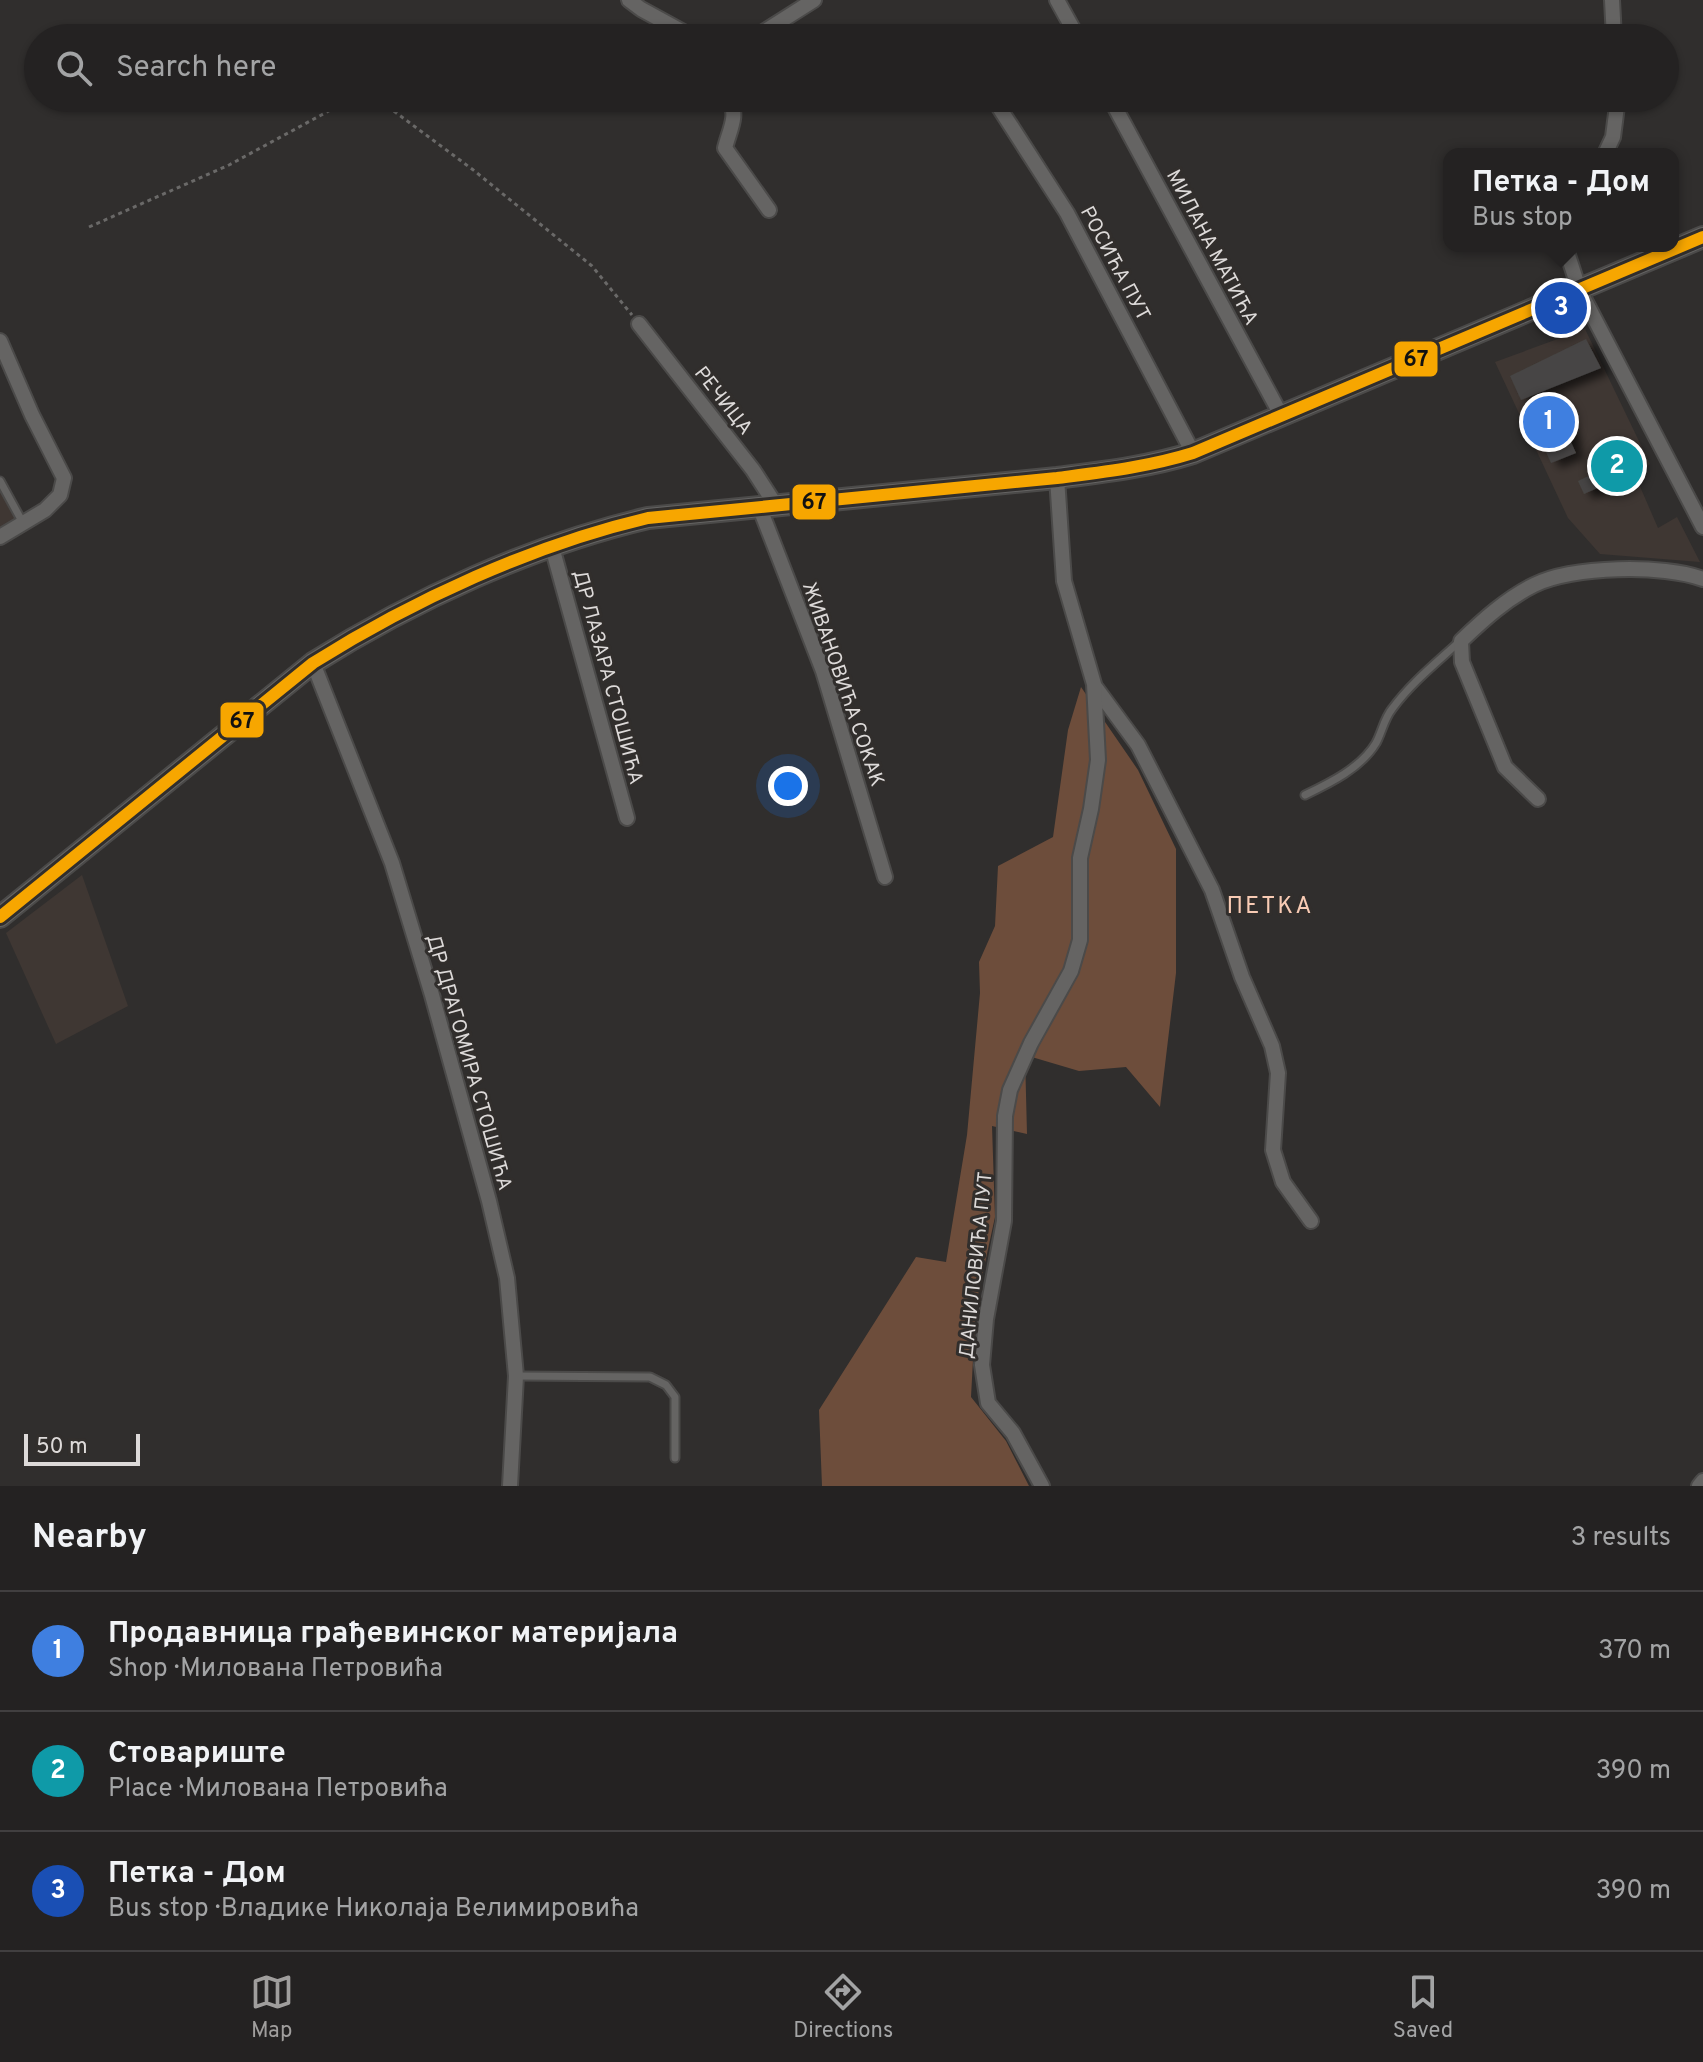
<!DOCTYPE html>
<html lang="en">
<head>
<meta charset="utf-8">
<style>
  :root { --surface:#242222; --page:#2c2a2a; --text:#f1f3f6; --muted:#a3a4a5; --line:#413f40; --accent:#a09e9d }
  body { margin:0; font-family:Overpass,sans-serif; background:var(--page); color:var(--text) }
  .scale { position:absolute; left:24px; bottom:20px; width:116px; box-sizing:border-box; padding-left:8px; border:4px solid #dddad9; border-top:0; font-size:22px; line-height:28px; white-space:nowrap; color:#dddad9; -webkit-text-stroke:6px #312e2c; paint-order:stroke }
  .you { position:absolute; left:788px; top:786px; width:28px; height:28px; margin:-20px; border:6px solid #fff; border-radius:50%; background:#1a73e8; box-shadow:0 0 0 12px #1a73e833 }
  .badge { display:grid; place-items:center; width:52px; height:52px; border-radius:50%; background:var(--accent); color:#fff; font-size:26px; font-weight:700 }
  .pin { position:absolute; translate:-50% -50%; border:4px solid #fff; box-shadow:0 2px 8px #0006 }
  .popup { position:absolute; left:1443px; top:148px; width:236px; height:104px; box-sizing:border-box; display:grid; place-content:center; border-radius:16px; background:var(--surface); filter:drop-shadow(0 2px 6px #0005); font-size:26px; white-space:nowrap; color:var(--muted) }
  .popup b { font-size:30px; color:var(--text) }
  .popup::after { content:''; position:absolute; left:50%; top:100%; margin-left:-16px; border:16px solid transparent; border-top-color:var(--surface) }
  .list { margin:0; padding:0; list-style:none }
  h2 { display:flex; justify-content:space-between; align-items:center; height:104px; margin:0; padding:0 32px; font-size:34px }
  h2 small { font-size:26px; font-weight:400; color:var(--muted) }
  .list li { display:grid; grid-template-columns:52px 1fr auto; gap:24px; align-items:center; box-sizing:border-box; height:120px; padding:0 32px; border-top:2px solid var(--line) }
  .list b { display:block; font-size:30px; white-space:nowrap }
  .list p { margin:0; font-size:26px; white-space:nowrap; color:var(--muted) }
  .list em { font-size:26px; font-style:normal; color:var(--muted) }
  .icon { flex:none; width:44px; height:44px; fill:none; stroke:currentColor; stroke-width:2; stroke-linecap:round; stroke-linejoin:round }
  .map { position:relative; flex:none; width:1703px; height:1486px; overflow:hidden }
  .search { position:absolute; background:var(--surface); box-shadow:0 2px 6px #0004; left:24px; right:24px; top:24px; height:88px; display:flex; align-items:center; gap:20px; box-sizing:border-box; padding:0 28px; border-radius:44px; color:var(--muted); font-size:30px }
  .sheet { height:464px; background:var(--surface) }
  nav { display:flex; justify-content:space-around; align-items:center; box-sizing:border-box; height:112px; border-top:2px solid var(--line); background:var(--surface); font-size:22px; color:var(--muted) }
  nav a { display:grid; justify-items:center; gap:4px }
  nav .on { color:var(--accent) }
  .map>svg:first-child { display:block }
</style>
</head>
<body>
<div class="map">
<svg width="1703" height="1486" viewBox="0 0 1703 1486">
  <defs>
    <filter id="shadow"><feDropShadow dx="9" dy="5" stdDeviation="4" flood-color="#0009"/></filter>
  </defs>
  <rect width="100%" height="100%" fill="#302e2d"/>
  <g fill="#3f3733">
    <path d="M1585,329L1650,464L1635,475L1658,528L1677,517L1700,562L1600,554L1568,518L1495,362Z"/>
    <path d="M0,491L25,532L0,546Z"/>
    <path d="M82,875L128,1006L56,1044L6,933Z"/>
  </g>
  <path fill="#6d4d3b" d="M1081,687L1138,770L1176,849V973L1160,1107L1126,1067L1079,1071L1025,1055L1027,1134L992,1126L995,1217L976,1304L971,1397L1006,1441L1029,1486H822L819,1410L916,1257L946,1262L967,1135L980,993L979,962L995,926L998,866L1053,837L1068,730Z"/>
  <g fill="#464544" filter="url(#shadow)">
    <path d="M1586,339L1601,368L1521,400L1510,376Z"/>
    <path d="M1552,392L1573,439L1571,442L1576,453L1551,463L1525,405Z"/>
    <path d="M1628,442L1637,463L1632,468L1633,472L1584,494L1578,481L1601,470L1595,456Z"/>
  </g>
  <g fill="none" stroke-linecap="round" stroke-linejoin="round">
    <g stroke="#4b4a49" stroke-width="11">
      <g id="lane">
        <path d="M0,481L23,523"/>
        <path d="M1305,795C1330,783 1361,768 1376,743C1382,732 1384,719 1392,709C1411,683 1436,663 1459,642"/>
        <path d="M516,1376L650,1377L666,1385L675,1397V1458"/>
      </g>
    </g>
    <g stroke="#4b4a49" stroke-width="18">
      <g id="street">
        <path d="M629,0L641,9L694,38"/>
        <path d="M1057,0L1078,38"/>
        <path d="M1612,0L1614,38"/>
        <path d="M754,38L814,0"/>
        <path d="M730,98C738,118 730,128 725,148L769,210"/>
        <path d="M993,98L1067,213L1193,453"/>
        <path d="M1110,98L1281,415"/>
        <path d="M1605,154L1613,137L1618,98"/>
        <path d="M1565,246L1579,289L1703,527"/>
        <path d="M639,324L753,470L775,504"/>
        <path d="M0,341L32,415L64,478L60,495L45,510L0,537"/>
        <path d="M759,506L823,671L885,877"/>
        <path d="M552,547L627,818"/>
        <path d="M313,663L392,863L432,995L489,1201L507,1278L516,1376L510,1486"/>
        <path d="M1096,688L1138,745L1212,890L1242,977L1272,1046L1278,1073L1273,1150L1283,1182L1311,1221"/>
        <path d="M1538,799L1505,767L1462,662L1461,641C1483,620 1506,599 1534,585C1572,566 1664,564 1703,579"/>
        <path d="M1042,1486L1013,1433L988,1403L982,1365L986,1319L1004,1221L1005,1116L1010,1090L1031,1043L1071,971L1080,940V858L1091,809L1098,760L1094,684L1064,581L1057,478"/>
        <path d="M1699,1486L1703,1481"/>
      </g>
    </g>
    <g stroke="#4b4a49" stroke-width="24">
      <path id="secondary" d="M0,917L313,663C413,600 533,545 648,518L1057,478C1103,472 1148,467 1193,453L1703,237"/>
    </g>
    <path stroke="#6a6968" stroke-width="3" stroke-dasharray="4 4" stroke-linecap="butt" d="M89,227L229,165L336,107L356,101H372L387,106L472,169L592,266L632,315"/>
    <use href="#lane" stroke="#656463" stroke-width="7"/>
    <use href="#street" stroke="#656463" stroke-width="14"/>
    <use href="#secondary" stroke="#656463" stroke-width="20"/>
    <g stroke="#312e2c" stroke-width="18">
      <path id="bus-1" d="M0,917L313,663C413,600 533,545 648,518L1057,478C1103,472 1148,467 1193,453L1703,237"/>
    </g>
    <use href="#bus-1" stroke="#f7a600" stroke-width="12"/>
  </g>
  <g text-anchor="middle" stroke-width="6" stroke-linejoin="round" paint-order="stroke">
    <g font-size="20" fill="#dddad9" stroke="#312e2c">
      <text transform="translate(1213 247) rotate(62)" y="7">МИЛАНА МАТИЋА</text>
      <text transform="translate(1116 263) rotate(62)" y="7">РОСИЋА ПУТ</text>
      <text transform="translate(724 400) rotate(52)" y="7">РЕЧИЦА</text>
      <text transform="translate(609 677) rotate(75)" y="7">ДР ЛАЗАРА СТОШИЋА</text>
      <text transform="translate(844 684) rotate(71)" y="7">ЖИВАНОВИЋА СОКАК</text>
      <text transform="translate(470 1062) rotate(74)" y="7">ДР ДРАГОМИРА СТОШИЋА</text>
      <text transform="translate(975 1265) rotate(-84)" y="7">ДАНИЛОВИЋА ПУТ</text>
    </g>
    <g font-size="24" letter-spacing="2" fill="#f8cbb4" stroke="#312e2c">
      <text x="1270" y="913">ПЕТКА</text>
    </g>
  </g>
  <g stroke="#312e2c" stroke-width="3">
    <rect x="1393" y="340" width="46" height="38" rx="8" fill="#f7a600"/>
    <rect x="791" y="483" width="46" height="38" rx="8" fill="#f7a600"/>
    <rect x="219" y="701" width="46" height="38" rx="8" fill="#f7a600"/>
  </g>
  <g font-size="22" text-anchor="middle" font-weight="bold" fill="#111">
    <text x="1416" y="366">67</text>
    <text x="814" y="509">67</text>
    <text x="242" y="728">67</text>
  </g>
</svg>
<div class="scale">50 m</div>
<div class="you"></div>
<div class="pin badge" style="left:1549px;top:422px;background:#3f7fe0">1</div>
<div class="pin badge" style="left:1617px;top:466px;background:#0f9aa8">2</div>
<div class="pin badge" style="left:1561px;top:308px;background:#1a4fb4">3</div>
<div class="popup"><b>Петка - Дом</b>Bus stop</div>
<div class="search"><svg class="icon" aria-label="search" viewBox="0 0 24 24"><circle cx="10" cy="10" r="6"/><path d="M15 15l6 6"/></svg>Search here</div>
</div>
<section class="sheet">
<h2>Nearby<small>3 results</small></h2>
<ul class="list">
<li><span class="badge" style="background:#3f7fe0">1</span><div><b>Продавница грађевинског материјала</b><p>Shop · Милована Петровића</p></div><em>370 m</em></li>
<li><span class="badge" style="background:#0f9aa8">2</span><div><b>Стовариште</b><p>Place · Милована Петровића</p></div><em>390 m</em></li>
<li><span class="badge" style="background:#1a4fb4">3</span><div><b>Петка - Дом</b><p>Bus stop · Владике Николаја Велимировића</p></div><em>390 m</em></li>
</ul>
</section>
<nav>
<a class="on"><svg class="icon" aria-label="map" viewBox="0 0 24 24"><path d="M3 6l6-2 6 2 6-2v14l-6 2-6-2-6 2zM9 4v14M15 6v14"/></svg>Map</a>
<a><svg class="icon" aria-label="directions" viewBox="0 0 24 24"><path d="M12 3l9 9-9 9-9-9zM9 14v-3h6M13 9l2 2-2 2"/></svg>Directions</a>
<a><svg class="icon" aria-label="saved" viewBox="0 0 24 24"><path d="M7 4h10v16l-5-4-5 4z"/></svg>Saved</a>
</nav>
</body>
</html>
